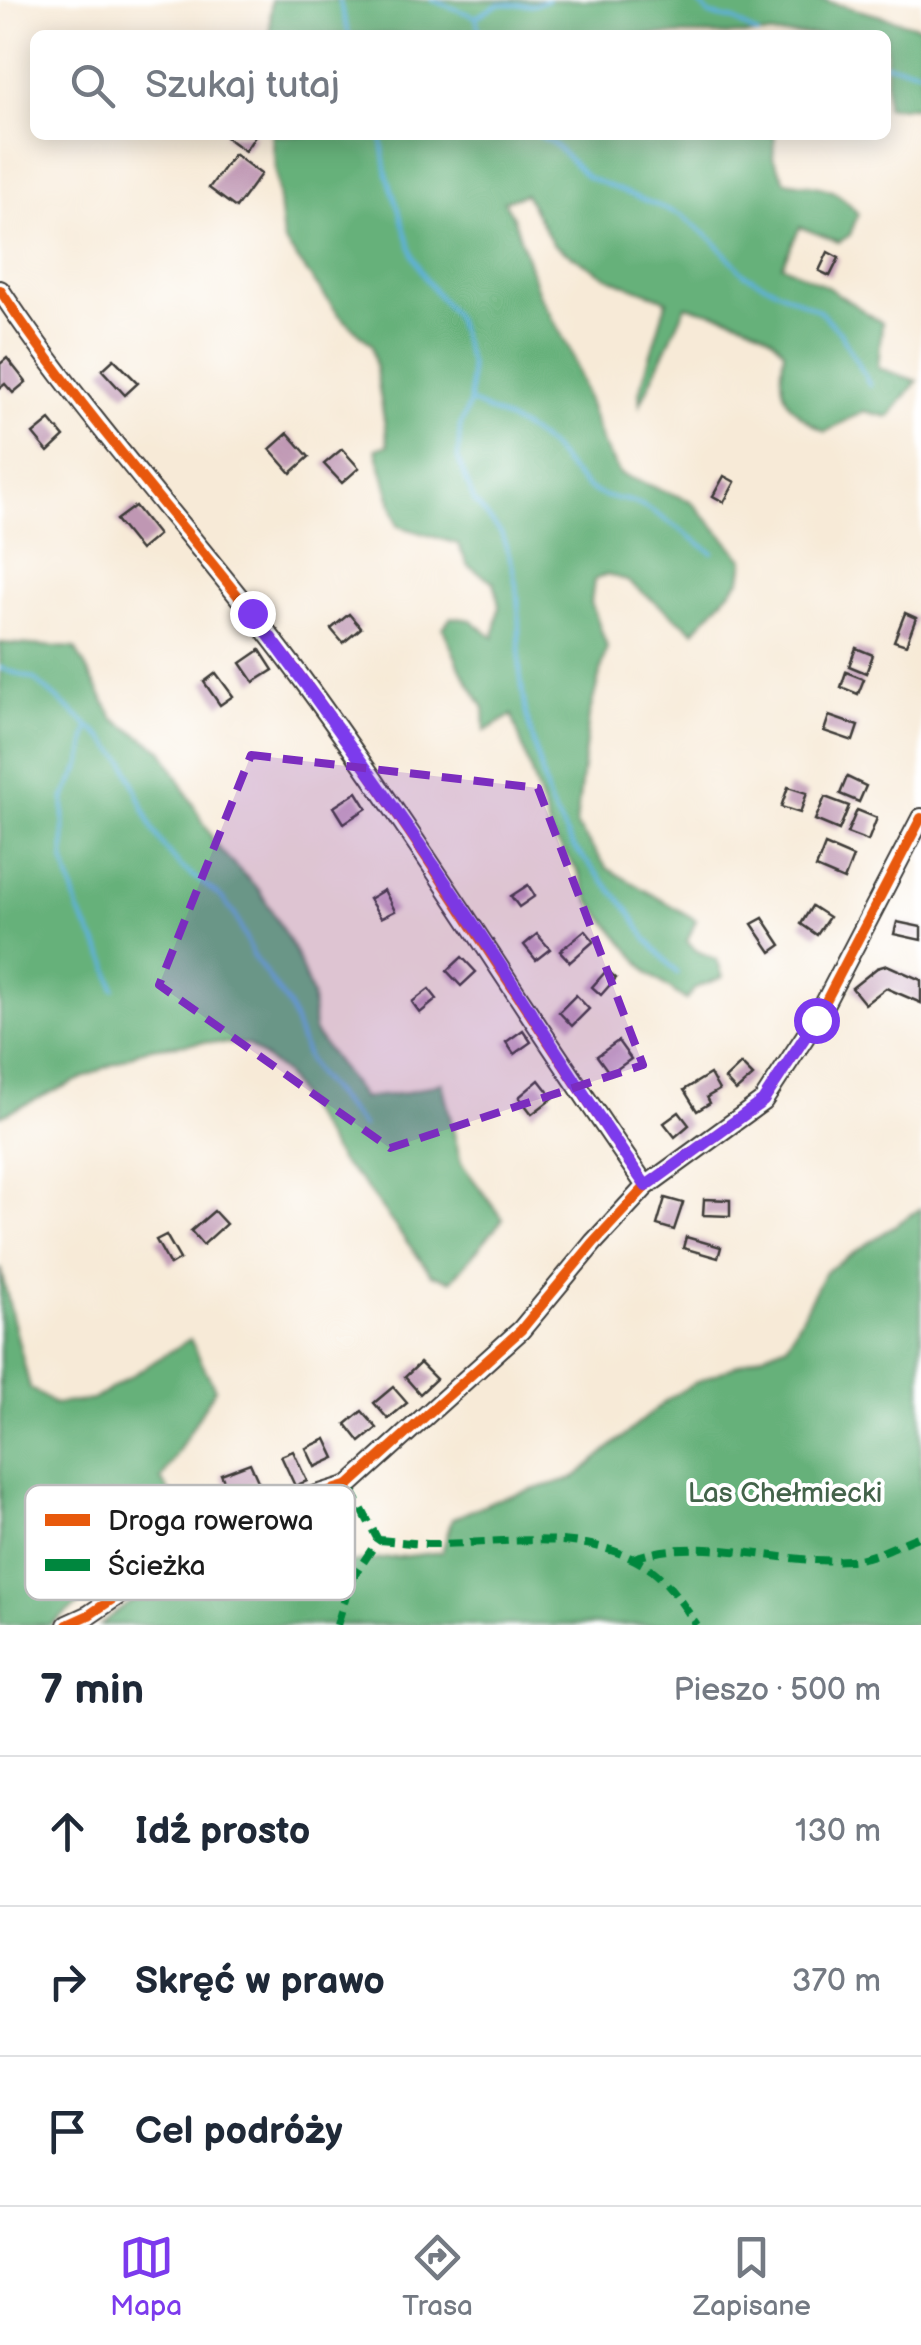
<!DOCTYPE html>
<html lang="pl">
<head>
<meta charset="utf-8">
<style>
  :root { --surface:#fff; --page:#f6f6f7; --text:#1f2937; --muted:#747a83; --line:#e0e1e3; --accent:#7c3aed }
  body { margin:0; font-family:"Balsamiq Sans",sans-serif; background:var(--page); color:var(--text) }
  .stop { position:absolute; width:30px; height:30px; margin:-22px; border:8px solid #7c3aed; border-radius:50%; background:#fff }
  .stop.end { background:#7c3aed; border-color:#fff; box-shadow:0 2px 10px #0008 }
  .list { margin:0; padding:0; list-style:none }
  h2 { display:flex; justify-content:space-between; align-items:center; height:130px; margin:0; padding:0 40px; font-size:42px }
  h2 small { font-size:32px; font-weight:400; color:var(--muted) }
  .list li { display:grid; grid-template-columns:65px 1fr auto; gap:30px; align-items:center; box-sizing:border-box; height:150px; padding:0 40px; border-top:2px solid var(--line) }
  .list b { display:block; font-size:38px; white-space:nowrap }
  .list em { font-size:32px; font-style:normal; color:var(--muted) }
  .icon { flex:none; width:55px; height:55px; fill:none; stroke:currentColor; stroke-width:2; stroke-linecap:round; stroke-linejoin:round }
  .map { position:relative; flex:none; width:921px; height:1625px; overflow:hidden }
  .search { position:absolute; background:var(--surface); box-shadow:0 5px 25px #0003; left:30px; right:30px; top:30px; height:110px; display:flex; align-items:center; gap:25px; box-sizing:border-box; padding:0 35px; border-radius:15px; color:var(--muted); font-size:38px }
  .sheet { height:580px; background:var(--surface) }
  nav { display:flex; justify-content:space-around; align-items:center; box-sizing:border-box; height:140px; border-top:2px solid var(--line); background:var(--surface); font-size:28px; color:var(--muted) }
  nav a { display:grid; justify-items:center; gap:5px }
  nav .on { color:var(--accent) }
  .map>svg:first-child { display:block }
</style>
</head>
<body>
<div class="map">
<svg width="921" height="1625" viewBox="0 0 921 1625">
  <rect width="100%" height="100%" fill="#fff"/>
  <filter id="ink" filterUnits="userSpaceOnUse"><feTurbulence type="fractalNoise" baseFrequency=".01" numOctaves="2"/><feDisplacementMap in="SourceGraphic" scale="20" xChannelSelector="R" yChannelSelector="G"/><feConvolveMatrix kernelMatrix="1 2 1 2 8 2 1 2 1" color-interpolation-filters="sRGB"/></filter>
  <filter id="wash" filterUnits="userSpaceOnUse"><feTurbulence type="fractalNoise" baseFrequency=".0048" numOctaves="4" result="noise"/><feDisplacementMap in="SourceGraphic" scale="40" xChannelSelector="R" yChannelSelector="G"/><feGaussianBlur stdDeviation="2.25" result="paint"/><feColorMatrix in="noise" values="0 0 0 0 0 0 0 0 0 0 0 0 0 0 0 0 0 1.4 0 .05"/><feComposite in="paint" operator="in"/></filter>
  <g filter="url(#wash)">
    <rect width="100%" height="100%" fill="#f7ead7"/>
    <g fill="#66b17a" stroke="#41664b" stroke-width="2.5">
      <path d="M271,0H822L921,27V107H886V35H270Z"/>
      <path d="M272,135H775L773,158L785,181C820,187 835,184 858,214L850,235L839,242L800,227L782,265L827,287L882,323L878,368L917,381L889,417L864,411L825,432C786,409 777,396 784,351C764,322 720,314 686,306L640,405L639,393L667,300L609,278L553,244L525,194L504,201L513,217L539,294L571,352L603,445L620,474L691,501L744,560L741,579L694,631L627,581L607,574L594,580L591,602L607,647L589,716L576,825L607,868L696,920L687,942L697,951L717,960L723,977L695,988L686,1000L649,974L590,901L578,871L552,836L512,715L485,731L484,708L461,670L443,628L451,617L471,620L494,638L499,606L494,582L468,566L458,544L398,526L376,449L388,445L372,345L339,315L283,240Z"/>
      <path d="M0,643L75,648L114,719L162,750L218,848L260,891L295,951L312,995L314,1032L363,1098L405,1093L442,1082L461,1163L503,1219L451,1281L431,1274L360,1180L340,1162L284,1073L248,1045L207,1042L148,1048L0,1116Z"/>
      <path d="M921,1208V1625H100L171,1571L238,1540H282L329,1546L341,1564L442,1552L452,1519L495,1500L574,1478L668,1399L696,1382L787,1344L825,1272Z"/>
      <path d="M0,1267L30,1388L54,1404L93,1400L190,1339L215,1389L161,1480L191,1523L50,1625H0Z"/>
    </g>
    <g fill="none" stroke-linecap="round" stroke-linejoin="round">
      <g stroke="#5fb1da" stroke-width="4">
        <path d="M339,0L349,35"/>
        <path d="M432,0L476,17L499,4L534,5L547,0"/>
        <path d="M696,0L710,15L734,20L758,35"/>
        <path d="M476,17L480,35"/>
        <path d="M886,64L921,70"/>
        <path d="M381,135L387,174L414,258L426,280L456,318L470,365V402L460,427L458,459L474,501L501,533L512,564L518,596L520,673L526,714L550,804L572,845L628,909L647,940L677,973"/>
        <path d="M538,135L555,145L587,177L681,215L713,240L744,274L818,310L840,332L870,385"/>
        <path d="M472,403C499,416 531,428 552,450C566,464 574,478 590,489C612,503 622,496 641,505C665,517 691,538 713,553"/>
        <path d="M0,668L34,679L104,739L125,762L152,828L164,847L179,865L222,898L235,915L254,957L289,1006L308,1060L318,1076L362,1126"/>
        <path d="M88,729L81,765L64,798V860L79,912L107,962L114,989"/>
      </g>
    </g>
    <g id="blocks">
      <g fill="#bf97b3">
        <path d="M223,135H256L245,151Z"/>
        <path d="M234,154L261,174L236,208L209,188Z"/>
        <path d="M828,252L839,258L830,276L819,271Z"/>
        <path d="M7,358L26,382L13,393L5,384L0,388V364Z"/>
        <path d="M114,359L138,383L125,395L102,370Z"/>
        <path d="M50,420L64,437L48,452L33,434Z"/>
        <path d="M288,433L309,457L291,473L270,449Z"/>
        <path d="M342,449L359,468L342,483L324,464Z"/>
        <path d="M724,476L735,482L724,502L713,496Z"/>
        <path d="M135,506L158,535L140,550L116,520Z"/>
        <path d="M905,613L916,618L906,645L894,641Z"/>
        <path d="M349,614L361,628L343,643L331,629Z"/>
        <path d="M856,648L873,655L866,673L849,666Z"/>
        <path d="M260,650L273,670L254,682L241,663Z"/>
        <path d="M846,672L864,679L858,694L841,687Z"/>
        <path d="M216,673L233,696L220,705L204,682Z"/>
        <path d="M829,716L858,726L853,741L824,731Z"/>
        <path d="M847,777L866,786L859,802L840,794Z"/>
        <path d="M788,787L807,793L800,813L781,807Z"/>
        <path d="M357,792L367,808L344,823L334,807Z"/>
        <path d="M825,797L849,806L839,830L815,820Z"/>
        <path d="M857,810L877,818L868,841L847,833Z"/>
        <path d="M825,845L853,857L844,880L816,868Z"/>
        <path d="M528,885L535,896L519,907L511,896Z"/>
        <path d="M384,890L395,911L381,918L369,899Z"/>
        <path d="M812,906L829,917L817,935L801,924Z"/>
        <path d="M763,918L781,945L771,952L752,924Z"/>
        <path d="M897,922L921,927V940L894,934Z"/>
        <path d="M585,930L594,941L570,962L560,951Z"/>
        <path d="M537,934L550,949L536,960L524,945Z"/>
        <path d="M462,957L476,972L461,986L447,971Z"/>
        <path d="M887,965L921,980V1003L886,988L865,1004L852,988L877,968Z"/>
        <path d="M607,970L616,978L601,995L592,987Z"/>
        <path d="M429,989L437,999L420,1013L412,1002Z"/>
        <path d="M576,995L589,1009L572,1026L559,1012Z"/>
        <path d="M523,1030L531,1042L514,1054L506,1042Z"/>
        <path d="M618,1041L631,1059L610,1074L597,1056Z"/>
        <path d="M741,1064L753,1076L736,1091L725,1079Z"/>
        <path d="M710,1074L719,1090L707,1097L710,1103L697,1111L684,1090Z"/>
        <path d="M539,1080L553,1098L532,1114L519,1097Z"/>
        <path d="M679,1112L689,1125L675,1137L664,1123Z"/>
        <path d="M665,1198L683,1203L674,1230L657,1225Z"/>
        <path d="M704,1199L730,1200V1216L703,1215Z"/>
        <path d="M214,1211L226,1224L203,1245L191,1231Z"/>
        <path d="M166,1235L180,1259L170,1265L156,1240Z"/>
        <path d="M686,1237L721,1247L718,1258L683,1248Z"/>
        <path d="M420,1363L436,1379L420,1394L405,1377Z"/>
        <path d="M393,1387L407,1403L388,1419L374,1403Z"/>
        <path d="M362,1411L377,1428L360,1442L346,1424Z"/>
        <path d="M326,1439L335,1458L315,1467L306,1448Z"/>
        <path d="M293,1451L307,1481L295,1486L281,1456Z"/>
        <path d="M250,1463L258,1481L229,1493L221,1474Z"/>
      </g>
    </g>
  </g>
  <g filter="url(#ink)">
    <use href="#blocks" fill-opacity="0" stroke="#3d3b38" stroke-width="2.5"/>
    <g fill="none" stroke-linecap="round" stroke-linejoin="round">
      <g stroke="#3d3b38" stroke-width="22">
        <g id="minor">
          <path d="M0,290C91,428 205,546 302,679C423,844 529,1019 646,1186"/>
          <path d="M67,1625L89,1615L171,1559L243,1518L349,1485L521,1330L594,1242L646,1186L763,1101L816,1020L921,818"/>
        </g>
      </g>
      <use href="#minor" stroke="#fff" stroke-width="18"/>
      <g stroke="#00873e" stroke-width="8" stroke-dasharray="15 8" stroke-linecap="butt">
        <path d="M378,1540C396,1541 414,1544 432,1544C504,1544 589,1525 653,1571C671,1585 684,1607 697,1625"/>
        <path d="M632,1559C701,1533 776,1565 848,1560C874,1559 897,1544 921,1536"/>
        <path d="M337,1625L350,1582L378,1540L349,1485"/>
      </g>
      <g stroke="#fff" stroke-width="16">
        <g id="cycleway">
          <path d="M0,290C91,428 205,546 302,679C423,844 529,1019 646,1186"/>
          <path d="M67,1625L89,1615L171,1559L243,1518L349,1485L521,1330L594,1242L646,1186L763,1101L816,1020L921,818"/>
        </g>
      </g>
      <use href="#cycleway" stroke="#e8590c" stroke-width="10"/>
    </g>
  </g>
  <g fill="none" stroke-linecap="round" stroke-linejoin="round" filter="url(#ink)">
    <path stroke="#7c3aed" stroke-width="12" d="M252,613C325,709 394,806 461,905C524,999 582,1095 646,1186L763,1101L816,1020"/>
  </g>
  <path fill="#7b2cbf" fill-opacity="0.2" stroke="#7b2cbf" stroke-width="8" stroke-dasharray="20 12" stroke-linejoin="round" d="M251,755L538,788L643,1065L390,1148L159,985Z"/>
  <g text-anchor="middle" stroke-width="8" stroke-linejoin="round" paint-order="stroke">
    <g font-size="28" fill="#43634a" stroke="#fff">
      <text x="785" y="1502">Las Chełmiecki</text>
    </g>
  </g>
  <rect x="25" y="1485" width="330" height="115" rx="15" fill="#fff" stroke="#bbb" stroke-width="2.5"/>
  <rect x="45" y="1514" width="45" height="12" fill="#e8590c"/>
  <rect x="45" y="1559" width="45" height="12" fill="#00873e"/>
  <g font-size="28" fill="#1c1c1c">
    <text x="108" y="1530">Droga rowerowa</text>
    <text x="108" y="1575">Ścieżka</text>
  </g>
</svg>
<div class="stop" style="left:816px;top:1020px"></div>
<div class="stop end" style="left:252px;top:613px"></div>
<div class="search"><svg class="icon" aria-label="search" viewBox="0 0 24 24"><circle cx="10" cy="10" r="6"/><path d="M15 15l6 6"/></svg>Szukaj tutaj</div>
</div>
<section class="sheet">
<h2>7 min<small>Pieszo · 500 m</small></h2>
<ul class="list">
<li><svg class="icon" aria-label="ahead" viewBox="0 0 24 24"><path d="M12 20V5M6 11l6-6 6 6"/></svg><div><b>Idź prosto</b></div><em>130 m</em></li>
<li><svg class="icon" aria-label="right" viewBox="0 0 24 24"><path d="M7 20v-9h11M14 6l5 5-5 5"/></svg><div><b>Skręć w prawo</b></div><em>370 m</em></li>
<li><svg class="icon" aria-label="arrive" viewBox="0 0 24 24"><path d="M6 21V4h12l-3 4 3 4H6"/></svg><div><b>Cel podróży</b></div></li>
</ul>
</section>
<nav>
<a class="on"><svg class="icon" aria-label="map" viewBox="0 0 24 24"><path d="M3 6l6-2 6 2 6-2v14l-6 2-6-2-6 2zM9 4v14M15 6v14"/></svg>Mapa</a>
<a><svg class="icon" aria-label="directions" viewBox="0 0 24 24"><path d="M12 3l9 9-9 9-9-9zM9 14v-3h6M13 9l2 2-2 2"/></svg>Trasa</a>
<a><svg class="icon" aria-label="saved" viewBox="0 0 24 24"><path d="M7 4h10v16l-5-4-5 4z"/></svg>Zapisane</a>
</nav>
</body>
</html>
